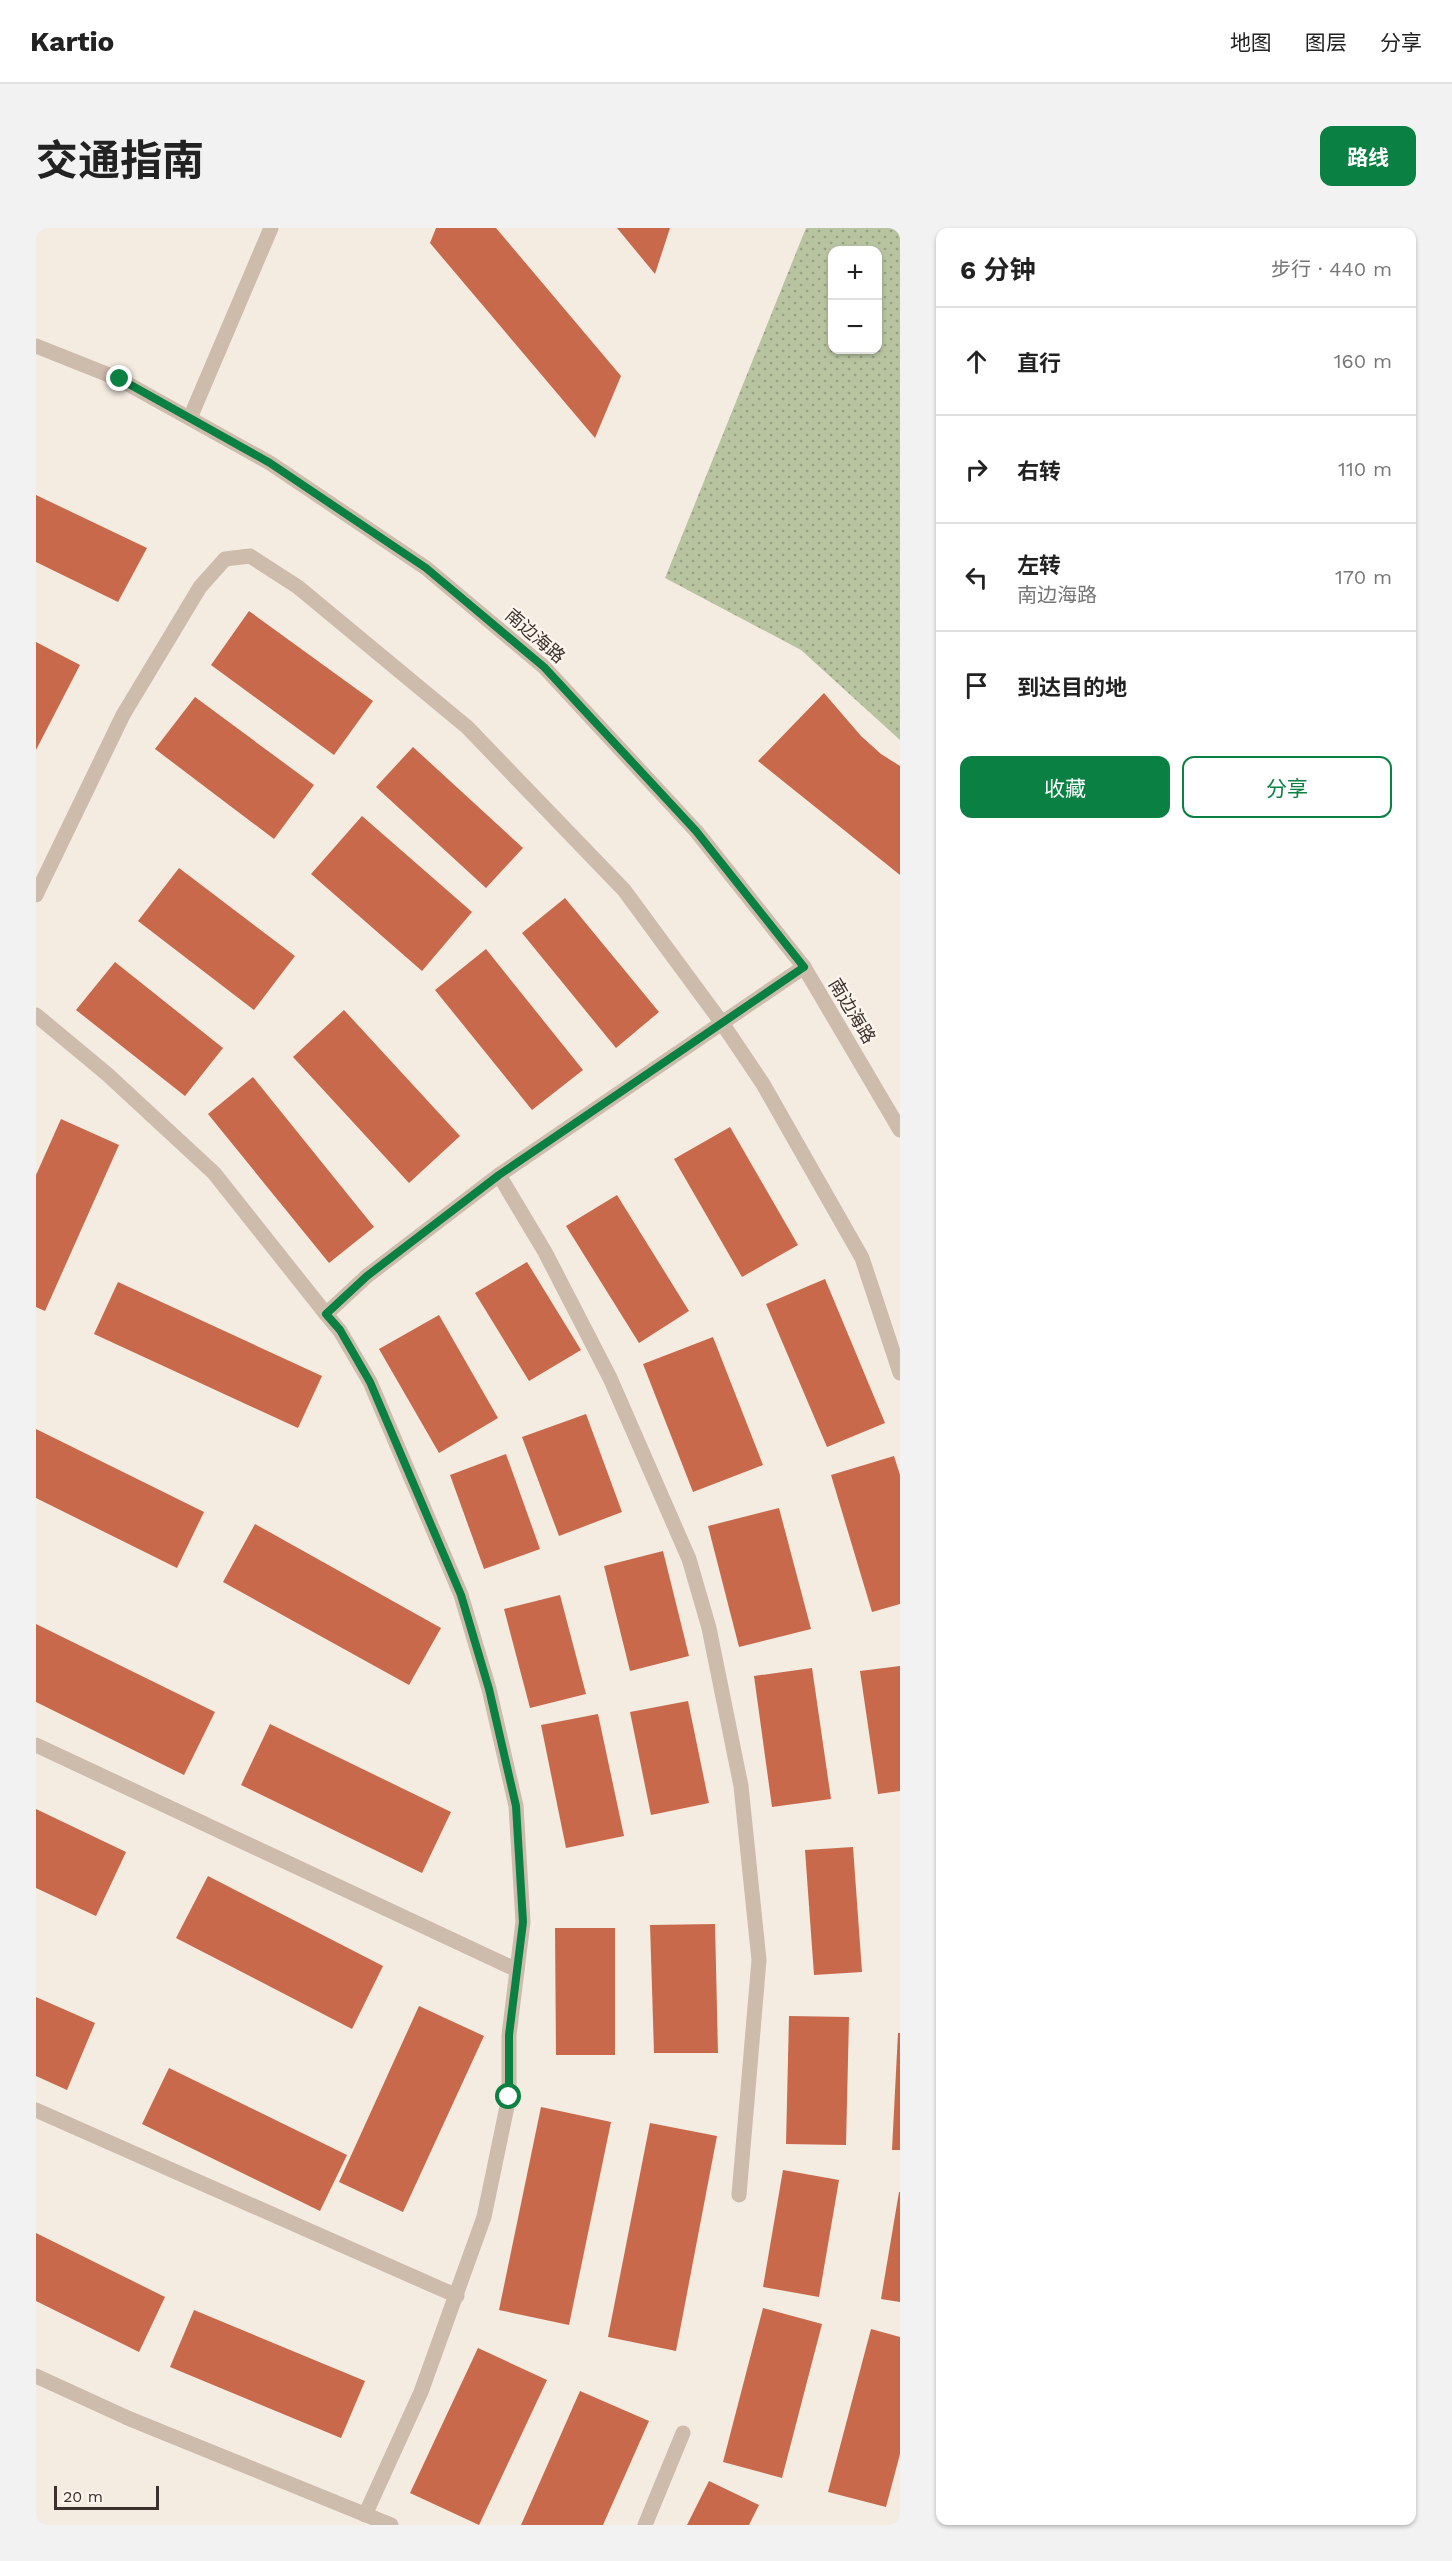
<!DOCTYPE html>
<html lang="zh">
<head>
<meta charset="utf-8">
<style>
  :root { --surface:#fff; --page:#f2f2f2; --text:#222; --muted:#767676; --line:#e0e0e0; --accent:#0b8043 }
  body { margin:0; font-family:"Work Sans","Noto Sans SC",sans-serif; background:var(--page); color:var(--text) }
  .controls { position:absolute; right:18px; top:18px; display:grid; overflow:hidden; border-radius:12px; box-shadow:0 2px 4px #0004 }
  .controls button { width:54px; height:54px; display:grid; place-items:center; padding:0; border:0; border-bottom:2px solid var(--line); background:var(--surface); color:var(--text); font:30px sans-serif }
  .scale { position:absolute; left:18px; bottom:15px; width:105px; box-sizing:border-box; padding-left:6px; border:3px solid #3b302b; border-top:0; font-size:16px; line-height:21px; white-space:nowrap; color:#3b302b; -webkit-text-stroke:4px #fbf5ee; paint-order:stroke }
  .stop { position:absolute; width:18px; height:18px; margin:-14px; border:4px solid #0b8043; border-radius:50%; background:#fff }
  .stop.end { background:#0b8043; border-color:#fff; box-shadow:0 2px 6px #0008 }
  .list { margin:0; padding:0; list-style:none }
  h2 { display:flex; justify-content:space-between; align-items:center; height:78px; margin:0; padding:0 24px; font-size:26px }
  h2 small { font-size:20px; font-weight:400; color:var(--muted) }
  .list li { display:grid; grid-template-columns:39px 1fr auto; gap:18px; align-items:center; box-sizing:border-box; height:108px; padding:0 24px; border-top:2px solid var(--line) }
  .list b { display:block; font-size:22px; white-space:nowrap }
  .list p { margin:0; font-size:20px; white-space:nowrap; color:var(--muted) }
  .list em { font-size:20px; font-style:normal; color:var(--muted) }
  .actions { display:flex; gap:12px; padding:18px 24px }
  .actions a { flex:1; padding:14px 0; border:2px solid var(--accent); border-radius:12px; text-align:center; font-size:21px; color:var(--accent) }
  .actions .main { background:var(--accent); color:#fff }
  .icon { flex:none; width:33px; height:33px; fill:none; stroke:currentColor; stroke-width:2; stroke-linecap:round; stroke-linejoin:round }
  .map { position:relative; flex:none; width:864px; height:2297px; overflow:hidden; border-radius:12px }
  header { display:flex; align-items:center; gap:36px; box-sizing:border-box; height:84px; padding:0 30px; background:var(--surface); border-bottom:2px solid var(--line) }
  header strong { font-size:28px }
  nav { display:flex; gap:33px; margin-inline-start:auto; font-size:21px }
  .intro { display:flex; align-items:center; justify-content:space-between; box-sizing:border-box; height:144px; padding:0 36px }
  h1 { margin:0; font-size:42px }
  .button { padding:15px 27px; border-radius:12px; background:var(--accent); color:#fff; font-size:21px; font-weight:700 }
  main { display:flex; gap:36px; padding:0 36px }
  aside { flex:1; background:var(--surface); border-radius:12px; box-shadow:0 2px 4px #0004 }
  .map>svg:first-child { display:block }
</style>
</head>
<body>
<header>
<strong>Kartio</strong>
<nav><a>地图</a><a>图层</a><a>分享</a></nav>
</header>
<div class="intro"><h1>交通指南</h1><a class="button">路线</a></div>
<main>
<div class="map">
<svg width="864" height="2297" viewBox="0 0 864 2297">
  <defs>
    <pattern id="grass-dots" width="8" height="8" patternUnits="userSpaceOnUse" patternTransform="scale(1.5)"><rect width="8" height="8" fill="#b8c4a0"/><path d="M2 2h.1M6 6h.1" fill="none" stroke="#97a083" stroke-width="1.8" stroke-linecap="round"/></pattern>
  </defs>
  <rect width="100%" height="100%" fill="#f4ebe1"/>
  <path fill="url(#grass-dots)" fill-rule="evenodd" d="M770,0H864V512L765,422L629,350ZM796,22H842V122H796Z"/>
  <g fill="#c8694b">
    <path d="M400,0H460L585,148L559,210L394,15Z"/>
    <path d="M581,0H634L619,46Z"/>
    <path d="M0,267L111,320L82,374L0,334Z"/>
    <path d="M213,383L337,473L298,527L175,437Z"/>
    <path d="M0,414L44,437L0,522Z"/>
    <path d="M788,465L825,508L845,526L864,538V647L722,533Z"/>
    <path d="M159,469L278,557L238,611L119,521Z"/>
    <path d="M377,519L487,620L450,660L340,559Z"/>
    <path d="M326,588L436,684L386,743L275,646Z"/>
    <path d="M143,640L259,728L218,782L102,693Z"/>
    <path d="M529,670L623,784L580,820L486,705Z"/>
    <path d="M450,721L547,842L496,882L399,762Z"/>
    <path d="M79,734L187,820L149,868L40,782Z"/>
    <path d="M308,782L424,908L373,955L257,829Z"/>
    <path d="M217,849L338,999L293,1035L172,886Z"/>
    <path d="M25,891L83,917L9,1083L0,1079V947Z"/>
    <path d="M694,899L762,1017L706,1049L638,931Z"/>
    <path d="M581,967L653,1083L603,1115L530,998Z"/>
    <path d="M491,1034L545,1122L493,1153L439,1065Z"/>
    <path d="M789,1051L849,1195L791,1219L730,1076Z"/>
    <path d="M82,1054L286,1148L262,1200L58,1106Z"/>
    <path d="M403,1087L462,1190L403,1225L343,1121Z"/>
    <path d="M677,1109L727,1237L657,1264L607,1136Z"/>
    <path d="M550,1186L586,1284L523,1308L486,1209Z"/>
    <path d="M0,1201L168,1284L141,1340L0,1270Z"/>
    <path d="M470,1226L504,1321L448,1341L414,1247Z"/>
    <path d="M858,1228L864,1247V1376L836,1384L795,1247Z"/>
    <path d="M743,1280L775,1401L703,1419L672,1298Z"/>
    <path d="M219,1296L405,1400L373,1457L187,1354Z"/>
    <path d="M627,1323L653,1428L594,1443L568,1338Z"/>
    <path d="M524,1367L550,1466L494,1480L468,1381Z"/>
    <path d="M0,1396L179,1484L148,1547L0,1474Z"/>
    <path d="M864,1438V1563L842,1566L824,1443Z"/>
    <path d="M776,1440L795,1571L736,1579L718,1448Z"/>
    <path d="M652,1473L673,1575L615,1587L594,1484Z"/>
    <path d="M562,1486L588,1608L530,1620L505,1497Z"/>
    <path d="M234,1496L415,1584L386,1645L205,1557Z"/>
    <path d="M0,1581L90,1624L60,1688L0,1660Z"/>
    <path d="M817,1619L826,1744L778,1747L769,1622Z"/>
    <path d="M172,1648L347,1738L316,1801L140,1710Z"/>
    <path d="M679,1696L682,1825H618L614,1697Z"/>
    <path d="M519,1700H579V1827H520Z"/>
    <path d="M0,1769L59,1795L31,1862L0,1848Z"/>
    <path d="M383,1778L448,1808L367,1984L303,1954Z"/>
    <path d="M753,1788L813,1789L810,1917L750,1916Z"/>
    <path d="M862,1805H864V1922H856Z"/>
    <path d="M133,1840L311,1927L284,1983L106,1896Z"/>
    <path d="M505,1879L575,1894L533,2097L463,2082Z"/>
    <path d="M614,1895L681,1908L640,2123L572,2109Z"/>
    <path d="M747,1942L803,1952L783,2069L727,2059Z"/>
    <path d="M863,1964H864V2074L845,2071Z"/>
    <path d="M0,2005L129,2069L103,2124L0,2073Z"/>
    <path d="M727,2080L786,2096L746,2250L687,2234Z"/>
    <path d="M158,2082L329,2153L305,2210L134,2139Z"/>
    <path d="M835,2101L864,2109V2226L850,2279L792,2264Z"/>
    <path d="M442,2120L511,2152L443,2297L374,2265Z"/>
    <path d="M544,2163L613,2193L567,2297H485Z"/>
    <path d="M673,2253L723,2277L713,2297H651Z"/>
  </g>
  <g fill="none" stroke-linecap="round" stroke-linejoin="round">
    <g stroke="#cdbbac" stroke-width="15">
      <path d="M0,118L83,151L234,235L390,340L508,439L660,603L768,739L864,902"/>
      <path d="M154,190L235,0"/>
      <path d="M0,667L87,487L164,359L189,331L214,328L262,359L431,499L588,662L686,795L727,856L826,1030L864,1145"/>
      <path d="M0,787L71,846L178,945L290,1086"/>
      <path d="M463,947L509,1024L574,1150L653,1331L673,1400L705,1558L723,1732L703,1967"/>
      <path d="M0,1517L481,1742"/>
      <path d="M0,1882L421,2068"/>
      <path d="M0,2148L94,2191L355,2297"/>
      <path d="M329,2287L385,2164L448,1989L473,1869V1807L487,1694L480,1578L453,1461L425,1367L334,1154L304,1103L290,1086L331,1048L463,947L768,739"/>
      <path d="M609,2297L647,2205"/>
    </g>
  </g>
  <g fill="none" stroke-linecap="round" stroke-linejoin="round">
    <path stroke="#0b8043" stroke-width="8" d="M84,151L234,235L390,340L508,439L660,603L768,739L463,947L331,1048L290,1086L304,1102L334,1154L425,1367L453,1461L480,1578L487,1694L473,1807V1869"/>
  </g>
  <g text-anchor="middle" stroke-width="5" stroke-linejoin="round" paint-order="stroke">
    <g font-size="18" fill="#3b302b" stroke="#fbf5ee">
      <text transform="translate(499 408) rotate(41)" y="6">南边海路</text>
      <text transform="translate(816 783) rotate(59)" y="6">南边海路</text>
    </g>
  </g>
</svg>
<div class="controls">
<button>+</button>
<button>−</button>
</div>
<div class="scale">20 m</div>
<div class="stop" style="left:473px;top:1869px"></div>
<div class="stop end" style="left:84px;top:151px"></div>
</div>
<aside>
<h2>6 分钟<small>步行 · 440 m</small></h2>
<ul class="list">
<li><svg class="icon" aria-label="ahead" viewBox="0 0 24 24"><path d="M12 20V5M6 11l6-6 6 6"/></svg><div><b>直行</b></div><em>160 m</em></li>
<li><svg class="icon" aria-label="right" viewBox="0 0 24 24"><path d="M7 20v-9h11M14 6l5 5-5 5"/></svg><div><b>右转</b></div><em>110 m</em></li>
<li><svg class="icon" aria-label="left" viewBox="0 0 24 24"><path d="M17 20v-9H6M10 6l-5 5 5 5"/></svg><div><b>左转</b><p>南边海路</p></div><em>170 m</em></li>
<li><svg class="icon" aria-label="arrive" viewBox="0 0 24 24"><path d="M6 21V4h12l-3 4 3 4H6"/></svg><div><b>到达目的地</b></div></li>
</ul>
<div class="actions"><a class="main">收藏</a><a>分享</a></div>
</aside>
</main>
</body>
</html>
